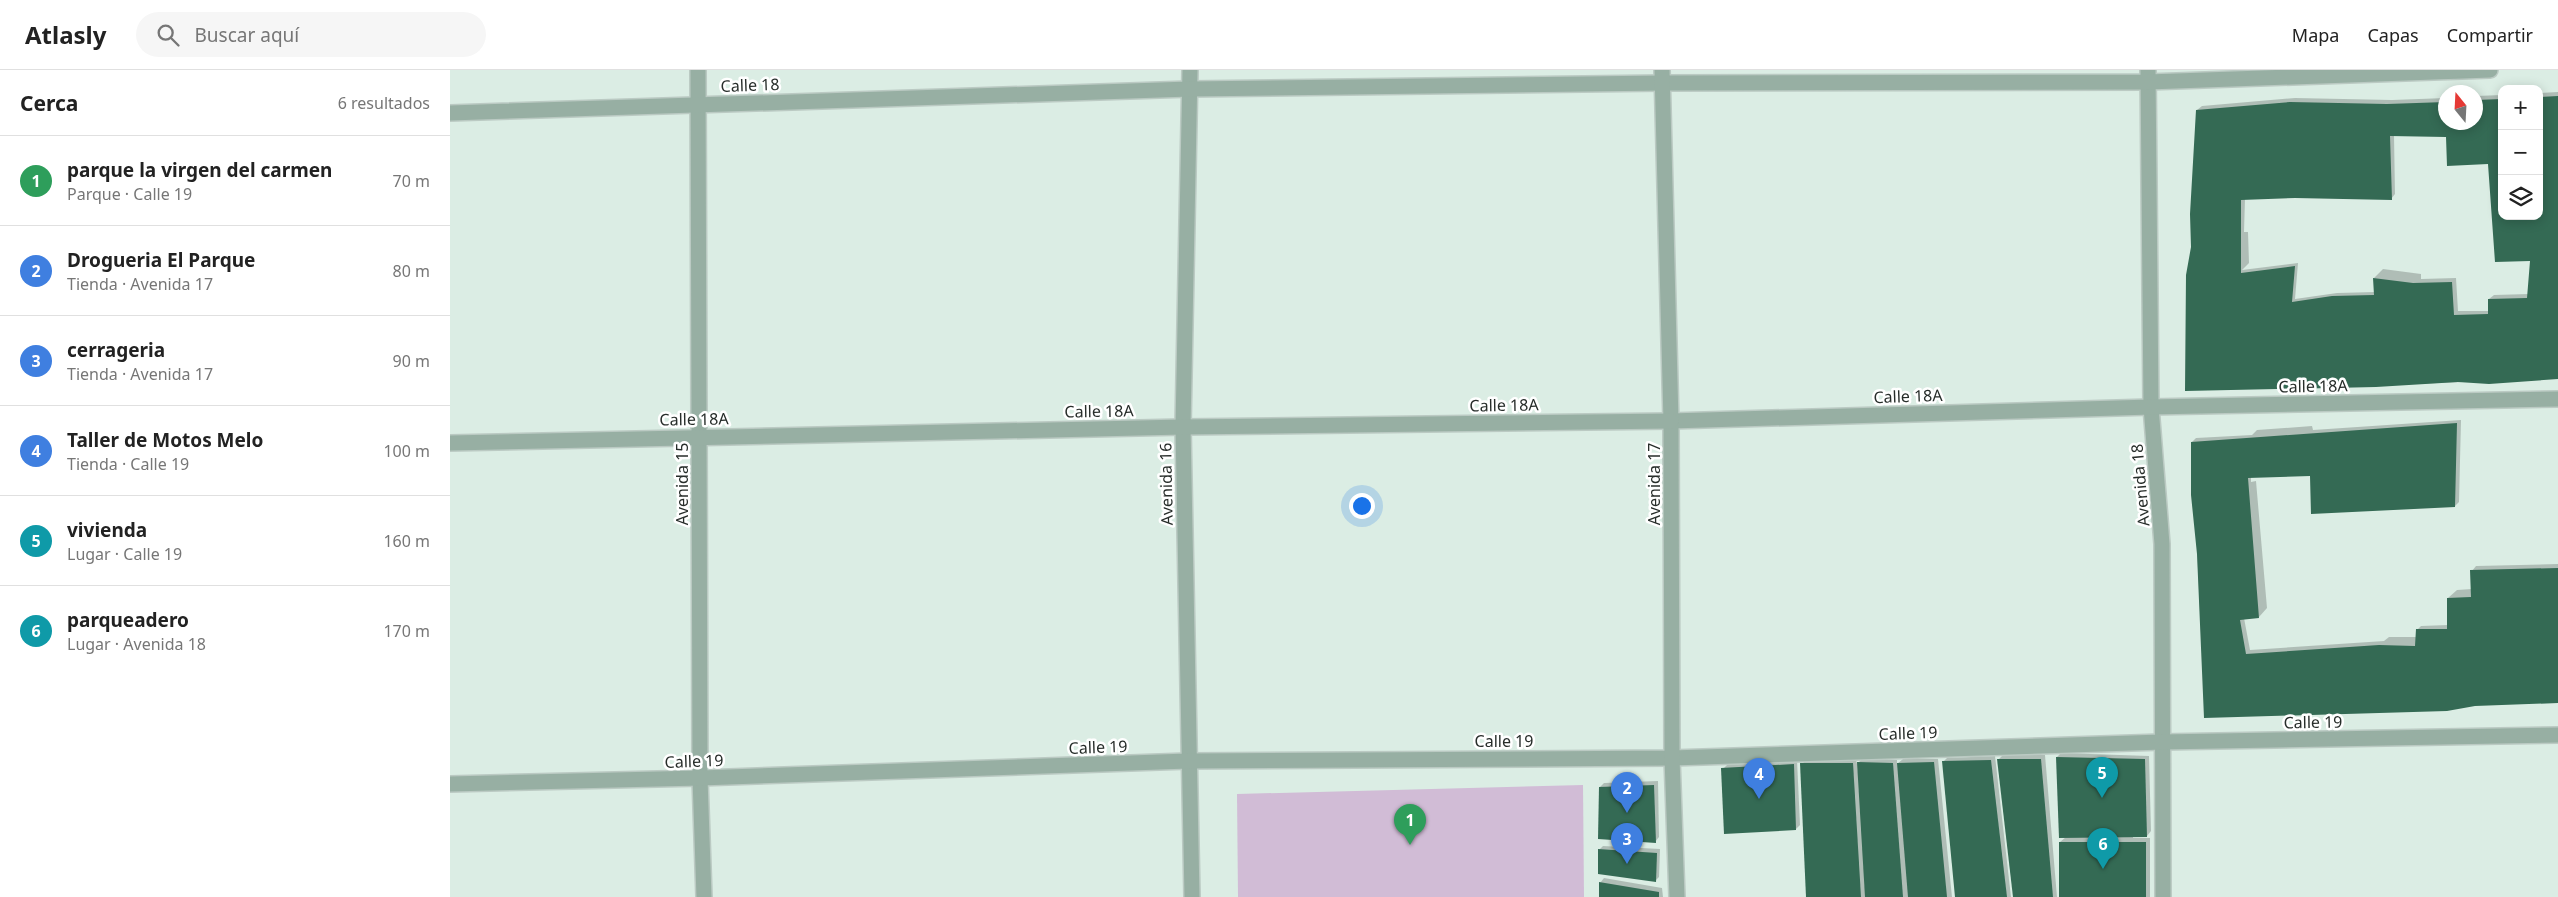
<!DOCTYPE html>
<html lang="es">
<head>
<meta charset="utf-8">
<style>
  :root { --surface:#fff; --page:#f6f6f6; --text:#222; --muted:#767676; --line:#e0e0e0; --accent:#1a73e8 }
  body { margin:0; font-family:"Noto Sans",sans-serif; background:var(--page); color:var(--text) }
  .controls { position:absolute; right:15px; top:15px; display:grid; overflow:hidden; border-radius:10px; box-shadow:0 2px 12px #0003 }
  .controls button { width:45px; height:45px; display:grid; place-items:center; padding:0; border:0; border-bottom:1px solid var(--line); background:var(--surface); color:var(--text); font:25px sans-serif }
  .compass { position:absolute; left:1988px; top:15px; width:45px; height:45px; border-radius:50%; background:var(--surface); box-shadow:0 2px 12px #0003; rotate:342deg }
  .you { position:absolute; left:911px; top:435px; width:18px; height:18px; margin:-12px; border:4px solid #fff; border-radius:50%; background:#1a73e8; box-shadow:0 0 0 8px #1a73e833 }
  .badge { display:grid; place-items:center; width:32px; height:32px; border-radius:50%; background:var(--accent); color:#fff; font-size:16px; font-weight:700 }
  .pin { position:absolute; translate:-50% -41px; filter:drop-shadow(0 1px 2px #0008) }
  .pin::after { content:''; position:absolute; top:26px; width:18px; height:15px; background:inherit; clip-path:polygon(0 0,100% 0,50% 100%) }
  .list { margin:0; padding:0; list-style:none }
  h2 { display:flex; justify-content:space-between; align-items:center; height:65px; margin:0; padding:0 20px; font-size:21px }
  h2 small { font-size:16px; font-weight:400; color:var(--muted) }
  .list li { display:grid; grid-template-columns:32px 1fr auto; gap:15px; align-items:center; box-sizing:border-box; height:90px; padding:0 20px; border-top:1px solid var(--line) }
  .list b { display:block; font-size:19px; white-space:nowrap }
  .list p { margin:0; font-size:16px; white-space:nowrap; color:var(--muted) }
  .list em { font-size:16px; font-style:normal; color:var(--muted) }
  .icon { flex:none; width:28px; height:28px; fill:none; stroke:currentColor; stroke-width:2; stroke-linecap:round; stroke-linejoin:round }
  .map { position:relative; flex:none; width:2108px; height:827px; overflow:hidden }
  header { display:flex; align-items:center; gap:30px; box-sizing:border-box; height:70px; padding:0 25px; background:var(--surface); border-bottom:1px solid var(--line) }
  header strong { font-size:24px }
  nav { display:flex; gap:28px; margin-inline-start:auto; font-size:18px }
  .search { width:350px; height:45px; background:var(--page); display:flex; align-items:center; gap:12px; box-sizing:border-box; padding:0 18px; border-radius:28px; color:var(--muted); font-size:19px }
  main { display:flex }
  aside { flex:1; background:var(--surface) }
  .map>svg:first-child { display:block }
</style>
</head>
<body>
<header>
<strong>Atlasly</strong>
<div class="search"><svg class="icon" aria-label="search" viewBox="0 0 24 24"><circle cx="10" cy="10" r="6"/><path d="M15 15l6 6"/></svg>Buscar aquí</div>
<nav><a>Mapa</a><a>Capas</a><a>Compartir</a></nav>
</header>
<main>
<aside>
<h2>Cerca<small>6 resultados</small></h2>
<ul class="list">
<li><span class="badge" style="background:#2e9e5b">1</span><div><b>parque la virgen del carmen</b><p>Parque · Calle 19</p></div><em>70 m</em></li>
<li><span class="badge" style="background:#3f7fe0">2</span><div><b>Drogueria El Parque</b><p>Tienda · Avenida 17</p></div><em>80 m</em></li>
<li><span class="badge" style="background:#3f7fe0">3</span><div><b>cerrageria</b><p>Tienda · Avenida 17</p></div><em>90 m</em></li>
<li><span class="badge" style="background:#3f7fe0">4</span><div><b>Taller de Motos Melo</b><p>Tienda · Calle 19</p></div><em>100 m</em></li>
<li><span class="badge" style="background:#0f9aa8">5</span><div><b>vivienda</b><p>Lugar · Calle 19</p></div><em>160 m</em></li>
<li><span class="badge" style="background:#0f9aa8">6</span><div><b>parqueadero</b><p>Lugar · Avenida 18</p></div><em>170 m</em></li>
</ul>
</aside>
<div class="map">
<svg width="2108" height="827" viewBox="0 0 2108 827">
  <rect width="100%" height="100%" fill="#dbede4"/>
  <path fill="#d1bcd6" d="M1133,715L1134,827H788L787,724Z"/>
  <g fill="#0003" fill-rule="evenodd">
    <path d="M2108,22V308L1963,314L1742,177L1747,40L1752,36L1845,28L1942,30L1996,28V52H2026V26L2052,25V146H2089V23ZM1944,65L1997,66L2039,93L2046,190L2083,189L2079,224L2044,225L2039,229V241H2008L2006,208L1971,209V204L1933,199L1924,208L1925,222L1887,223L1845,229L1848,193L1792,200L1799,193L1798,162H1794L1795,129L1845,126L1941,129L1945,124Z"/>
    <path d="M2011,350L2009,432L2005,436L1861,404L1801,406V412L1806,411L1817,538L1809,547L1794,548L1800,580L1934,571L1939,567H1967V560L1971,556L1998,555V528L2007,520L2022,519V501L2026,496L2108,494V631L1755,647L1742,372L1746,368L1802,365L1807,360L1862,356L1863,360Z"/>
    <path d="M1611,683L1699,686L1701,761L1697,766H1683V768H1700V827H1611L1610,772L1616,767L1607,687Z"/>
    <path d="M1553,685H1595L1607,827H1564L1549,689Z"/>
    <path d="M1545,686L1561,827H1506L1493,692L1497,688Z"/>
    <path d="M1406,689L1407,694L1412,689L1447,690V694L1453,689H1488L1502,827H1357L1352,694L1356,690Z"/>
    <path d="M1347,690L1350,755L1346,759L1273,699L1277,695Z"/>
    <path d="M1208,711L1209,767L1205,772L1150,717L1154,713Z"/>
    <path d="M1153,776L1210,779L1209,807L1205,811L1149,780Z"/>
    <path d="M1154,808L1212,818L1213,827H1151L1150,813Z"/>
  </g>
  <g fill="#346a54" fill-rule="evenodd">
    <path d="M2108,26V309L2039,314L2008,312L1926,317L1735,321L1736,205L1741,177L1740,144L1746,40L1840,32L1937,34L1996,32V52H2026V30L2052,29V146H2089V27ZM1940,66L1996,67L1997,96L2038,94L2045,192L2080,191L2077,228L2038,229V244L2004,245L2002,212L1963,213L1923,208L1924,225L1882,226L1842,232L1845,196L1791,203V130L1845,128L1942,130Z"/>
    <path d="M2007,353L2005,437L1861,444L1860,406L1798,408L1809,548L1790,550L1796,584L1929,575L1965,576L1966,559H1997V528L2021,527L2020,500L2108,498V633L2025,636L1997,641L1754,648L1747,484L1741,425V372Z"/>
    <path d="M1606,687L1695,689L1697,767L1609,768Z"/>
    <path d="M1547,689H1591L1603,827H1563Z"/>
    <path d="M1541,690L1557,827H1505L1492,691Z"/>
    <path d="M1407,692L1443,693L1453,827H1415Z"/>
    <path d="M1484,692L1497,827H1458L1447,693Z"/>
    <path d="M1350,693H1403L1411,827H1356Z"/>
    <path d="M1344,694L1346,760L1274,764L1271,698Z"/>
    <path d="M1204,715L1206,773L1148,769L1149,717Z"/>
    <rect x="1609" y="772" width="87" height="55"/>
    <path d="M1148,779L1207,783L1206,812L1148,804Z"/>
    <path d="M1149,812L1209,822V827H1149Z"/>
  </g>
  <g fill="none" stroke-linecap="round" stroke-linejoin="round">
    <g stroke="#bbcac3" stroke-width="18">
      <g id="minor">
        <path d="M248,0L250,708L254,827"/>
        <path d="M740,0L733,357L742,827"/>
        <path d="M1698,0L1701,337L1712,474L1713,827"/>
        <path d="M0,43L740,19L1213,13L1698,12L2040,0"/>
        <path d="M1221,351L1701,337L2108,329"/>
        <path d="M0,714L250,708L738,691L1222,688L1712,672L2108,665"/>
      </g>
    </g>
    <g stroke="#bbcac3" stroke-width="18">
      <g id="tertiary">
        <path d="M1212,0L1221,351L1222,688L1227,827"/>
        <path d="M0,373L733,357L1221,351"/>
      </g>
    </g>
    <use href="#minor" stroke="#97afa3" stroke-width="15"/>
    <use href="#tertiary" stroke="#97afa3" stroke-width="15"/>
  </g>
  <g text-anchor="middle" stroke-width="5" stroke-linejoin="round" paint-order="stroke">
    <g font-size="16" fill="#272d2a" stroke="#fff">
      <text transform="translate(300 15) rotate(-2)" y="6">Calle 18</text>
      <text transform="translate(1863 316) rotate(-1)" y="6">Calle 18A</text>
      <text transform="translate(1458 326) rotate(-2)" y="6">Calle 18A</text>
      <text transform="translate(1054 335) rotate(-1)" y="6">Calle 18A</text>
      <text transform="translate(649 341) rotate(-1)" y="6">Calle 18A</text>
      <text transform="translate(244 349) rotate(-1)" y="6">Calle 18A</text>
      <text transform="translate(232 414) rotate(-90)" y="6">Avenida 15</text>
      <text transform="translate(716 414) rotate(-91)" y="6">Avenida 16</text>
      <text transform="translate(1204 414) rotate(-90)" y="6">Avenida 17</text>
      <text transform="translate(1690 415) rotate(-95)" y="6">Avenida 18</text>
      <text transform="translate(1863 652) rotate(-1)" y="6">Calle 19</text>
      <text transform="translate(1458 663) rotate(-2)" y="6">Calle 19</text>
      <text x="1054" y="677">Calle 19</text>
      <text transform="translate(648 677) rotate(-2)" y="6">Calle 19</text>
      <text transform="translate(244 691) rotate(-2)" y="6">Calle 19</text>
    </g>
  </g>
</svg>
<div class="controls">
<button>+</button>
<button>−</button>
<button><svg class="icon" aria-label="layers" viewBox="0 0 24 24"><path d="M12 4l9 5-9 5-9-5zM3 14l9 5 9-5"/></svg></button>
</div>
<svg class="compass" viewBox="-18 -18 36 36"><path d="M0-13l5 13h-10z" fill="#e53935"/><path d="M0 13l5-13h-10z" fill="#767676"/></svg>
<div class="you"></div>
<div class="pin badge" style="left:960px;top:775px;background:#2e9e5b">1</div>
<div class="pin badge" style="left:1177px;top:743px;background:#3f7fe0">2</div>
<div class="pin badge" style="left:1177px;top:794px;background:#3f7fe0">3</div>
<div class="pin badge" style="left:1309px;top:729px;background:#3f7fe0">4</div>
<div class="pin badge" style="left:1652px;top:728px;background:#0f9aa8">5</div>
<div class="pin badge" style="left:1653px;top:799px;background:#0f9aa8">6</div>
</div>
</main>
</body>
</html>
